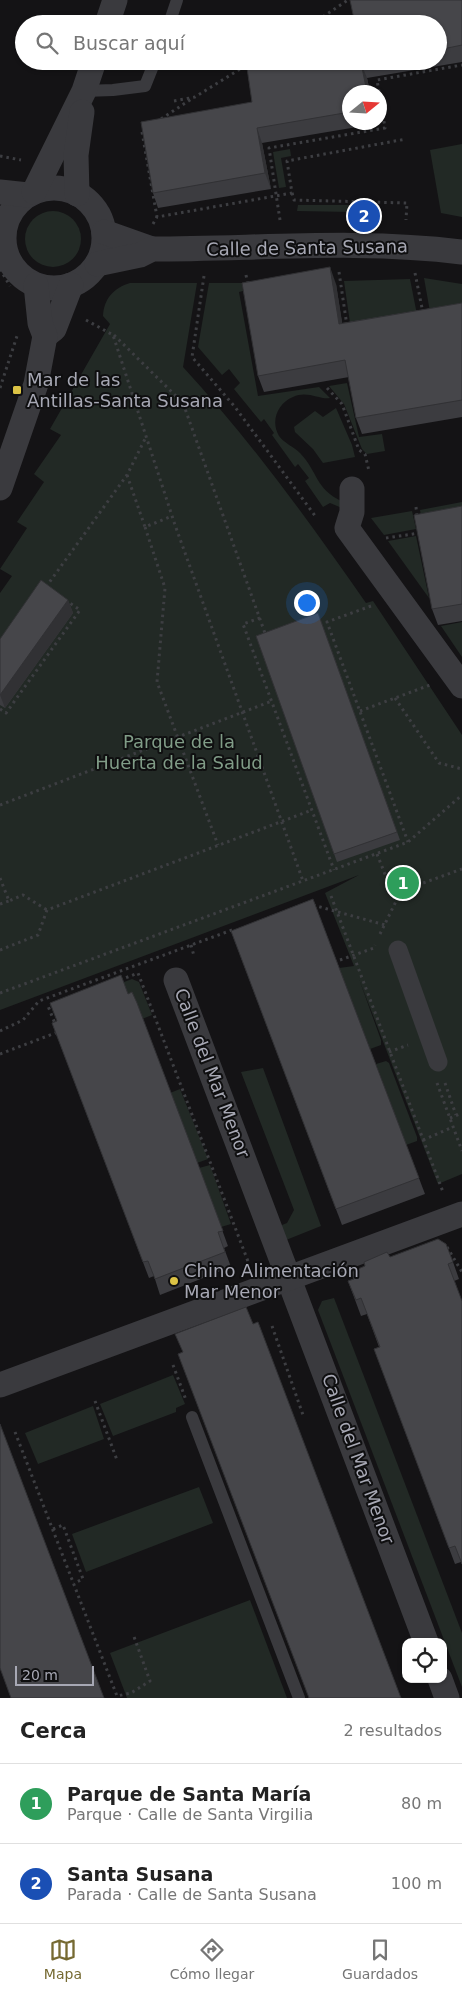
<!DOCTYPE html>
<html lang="es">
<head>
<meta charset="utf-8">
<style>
  :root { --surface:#fff; --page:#f2f2f2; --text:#222; --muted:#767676; --line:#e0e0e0; --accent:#766a32 }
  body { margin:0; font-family:"DejaVu Sans",sans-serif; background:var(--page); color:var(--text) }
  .controls { position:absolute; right:15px; bottom:15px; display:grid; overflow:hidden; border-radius:10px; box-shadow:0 1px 4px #0004 }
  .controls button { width:45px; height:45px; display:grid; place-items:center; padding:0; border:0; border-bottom:1px solid var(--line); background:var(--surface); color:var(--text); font:25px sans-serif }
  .compass { position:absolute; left:342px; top:85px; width:45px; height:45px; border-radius:50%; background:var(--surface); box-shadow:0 1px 4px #0004; rotate:72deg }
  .scale { position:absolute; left:15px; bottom:12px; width:79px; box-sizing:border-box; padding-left:5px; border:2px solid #a7a8b4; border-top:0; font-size:14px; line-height:18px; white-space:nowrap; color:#a7a8b4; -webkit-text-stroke:4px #0f0f10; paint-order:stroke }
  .you { position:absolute; left:306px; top:602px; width:18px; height:18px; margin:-12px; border:4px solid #fff; border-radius:50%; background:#1a73e8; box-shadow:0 0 0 8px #1a73e833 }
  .badge { display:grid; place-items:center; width:32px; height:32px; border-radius:50%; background:var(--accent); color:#fff; font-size:16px; font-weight:700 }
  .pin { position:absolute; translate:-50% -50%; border:2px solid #fff; box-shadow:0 1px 5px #0006 }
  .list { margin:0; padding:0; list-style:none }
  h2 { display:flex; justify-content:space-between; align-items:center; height:65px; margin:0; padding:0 20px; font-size:21px }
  h2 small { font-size:16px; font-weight:400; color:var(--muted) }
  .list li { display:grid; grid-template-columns:32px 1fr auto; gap:15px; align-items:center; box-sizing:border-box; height:80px; padding:0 20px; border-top:1px solid var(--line) }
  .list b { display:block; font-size:19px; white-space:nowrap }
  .list p { margin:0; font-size:16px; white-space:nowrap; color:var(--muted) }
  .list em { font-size:16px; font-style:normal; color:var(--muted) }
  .icon { flex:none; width:28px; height:28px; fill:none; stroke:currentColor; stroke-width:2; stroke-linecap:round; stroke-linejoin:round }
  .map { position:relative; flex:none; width:462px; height:1698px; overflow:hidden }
  .search { position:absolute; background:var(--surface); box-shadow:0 1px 4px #0004; left:15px; right:15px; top:15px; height:55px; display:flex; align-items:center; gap:12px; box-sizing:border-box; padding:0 18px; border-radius:28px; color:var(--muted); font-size:19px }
  .sheet { height:225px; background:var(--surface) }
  nav { display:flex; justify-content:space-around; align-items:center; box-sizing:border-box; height:70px; border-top:1px solid var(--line); background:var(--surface); font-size:14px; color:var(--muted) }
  nav a { display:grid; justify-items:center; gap:2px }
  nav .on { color:var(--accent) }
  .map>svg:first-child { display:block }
</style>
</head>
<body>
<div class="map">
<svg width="462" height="1698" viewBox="0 0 462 1698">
  <rect width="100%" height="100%" fill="#141315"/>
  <g fill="#222925">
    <path d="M462,144V217L441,213L430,150Z"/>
    <path d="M290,149L291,156L281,158L286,187L279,188L273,152Z"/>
    <path d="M298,205H352V212L297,211Z"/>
    <circle cx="53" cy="239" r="28"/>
    <path d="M424,278L462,284V317L432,323Z"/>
    <path d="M410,279L419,325L352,337L344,281Z"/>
    <path d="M130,283H197L183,367C251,441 309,521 366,603L373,601L462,735V1174L438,1184L359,979L381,1040V1045L370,1049L339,968L354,966L325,893L359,875L0,1010V593L12,576L0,569L27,528L17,522L44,482L34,474L61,435L50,429L110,324L103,316C104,298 114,288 130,283Z"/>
    <path d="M209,283H242L243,291L239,292L258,396L319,387L330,398C320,400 307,390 293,397C278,403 270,421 279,436C284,443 294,447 300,453C319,473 314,488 343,502L342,508L330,503L323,507L305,481L309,478L298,464L295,467L272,435L274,433L264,419L261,422L234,389L240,383L229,369L222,375L198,347Z"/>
    <path d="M347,383L359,437L382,434L385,451L367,454L362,449L344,404L329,386Z"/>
    <path d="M336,408L352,445L355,457L323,463L313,449L295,432L294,427L315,411L323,417Z"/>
    <path d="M462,502V522L423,529L420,510Z"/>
    <path d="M412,511L416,529L384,535L371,518Z"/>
    <path d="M416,536L429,598L388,541Z"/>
    <path d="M462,622V657L441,626Z"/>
    <path d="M132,979L139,982L152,1015L142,1019L56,1018L52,1009Z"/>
    <path d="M386,1061L389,1063L417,1137V1141L406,1145L376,1064Z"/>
    <path d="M263,1068L321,1226L281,1242L277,1227L287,1223L294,1210L241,1072Z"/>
    <path d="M180,1089L208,1159L197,1163L170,1093Z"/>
    <path d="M210,1165L231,1224L221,1227L199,1168Z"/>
    <path d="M334,1298L462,1633V1687L318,1310L322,1301Z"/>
    <path d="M173,1375L185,1404L176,1408V1412L113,1436L100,1404Z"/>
    <path d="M93,1406L104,1439L38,1464L25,1433Z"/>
    <path d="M199,1487L213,1523L86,1572L72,1534Z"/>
    <path d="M250,1600L287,1698H127L110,1653Z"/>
  </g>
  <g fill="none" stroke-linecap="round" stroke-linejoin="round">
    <g stroke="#3d3e42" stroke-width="3" stroke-dasharray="2.5 4" stroke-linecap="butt">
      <path d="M312,24L348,0"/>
      <path d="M379,92L377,80L462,65"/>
      <path d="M174,101L195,97L253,61"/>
      <path d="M161,119L193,98"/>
      <path d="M142,132L157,217"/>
      <path d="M0,156L21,160"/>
      <path d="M292,193L294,200L407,203L406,220"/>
      <path d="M356,219L358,201"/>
      <path d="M280,220L269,148L385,128L380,96"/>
      <path d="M153,224L157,217L292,193L287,161L406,139"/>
      <path d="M0,269L10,286"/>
      <path d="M339,272L347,326"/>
      <path d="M415,273L423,313"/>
      <path d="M246,275L248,285"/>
      <path d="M204,276L192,357L235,407L316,517"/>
      <path d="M86,320L113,335L175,525L303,881"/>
      <path d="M114,335L183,403L266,636"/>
      <path d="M0,388L17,336"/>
      <path d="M327,388L342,404L359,450L365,454L369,471"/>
      <path d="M127,475L145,527L172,516"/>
      <path d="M416,507L417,517"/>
      <path d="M145,527L165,588L157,682L218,845"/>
      <path d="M386,538L420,533"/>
      <path d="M46,587L127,475L146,437"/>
      <path d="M371,606L327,622L408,842"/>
      <path d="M260,618L243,624L334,870"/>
      <path d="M395,698L439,763L462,769"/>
      <path d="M0,709L6,713L80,610L67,601"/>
      <path d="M360,711L430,685"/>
      <path d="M0,805L272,701"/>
      <path d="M377,854L396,902"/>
      <path d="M0,878L9,901L23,895L47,910"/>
      <path d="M331,896L443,1192"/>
      <path d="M0,904L9,901"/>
      <path d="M313,905L385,925"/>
      <path d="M380,934L401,891L462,869"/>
      <path d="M191,945L194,956"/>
      <path d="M0,950L38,935L47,910L312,810"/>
      <path d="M340,960L374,948L375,945"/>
      <path d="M120,980L138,973L249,1264"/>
      <path d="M0,993L408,842L462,795"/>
      <path d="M53,1005L48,1006L56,1026"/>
      <path d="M0,1031L23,1020L39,1001L232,930"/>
      <path d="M389,1052L408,1045"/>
      <path d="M0,1054L58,1032"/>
      <path d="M437,1083L462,1151"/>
      <path d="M445,1083L456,1115"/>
      <path d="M450,1118L462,1113"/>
      <path d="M423,1140L453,1127"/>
      <path d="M447,1247L462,1272"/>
      <path d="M272,1326L303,1415"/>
      <path d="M173,1365L186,1400"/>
      <path d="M95,1401L117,1460"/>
      <path d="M15,1432L117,1696L131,1693L150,1681L133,1634"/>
      <path d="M53,1529L63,1525L83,1579L74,1583"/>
    </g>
    <g stroke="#3a3a3e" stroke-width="12">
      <path d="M169,24L177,0"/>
      <path d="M84,91L113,90L145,86L155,61"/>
      <path d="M0,246L4,245"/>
      <path d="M192,1417L299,1698"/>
    </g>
    <path stroke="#3a3a3e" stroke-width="19" d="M398,950L438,1062"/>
    <g stroke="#3a3a3e" stroke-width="25">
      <path d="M107,24L115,0"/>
      <circle cx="54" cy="238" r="50"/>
      <path d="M0,192L28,195"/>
      <path d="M34,192L84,91L94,61"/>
      <path d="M77,194L76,155L82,112"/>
      <path d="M104,232L152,249"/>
      <path d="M97,264L140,255L152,249C255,249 359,239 462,252"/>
      <path d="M45,336L54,329L71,285"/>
      <path d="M0,488L36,384L45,336L40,323L36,285"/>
      <path d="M352,489V512L347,528L462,686"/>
      <path d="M176,980L426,1642"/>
      <path d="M0,1385L462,1214"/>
      <path d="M440,1679L447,1698"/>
    </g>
  </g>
  <g fill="#3c3c40">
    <path d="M462,0V62L367,78L370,92H350V122H375V124L262,143L271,189L158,208L153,193L252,102L246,61H438V24Z"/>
    <path d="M336,284L342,323L462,303V417L362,434L356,418L349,377L264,392L258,376Z"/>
    <path d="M462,506V621L438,625L432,609Z"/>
    <path d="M68,600L73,613L5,708L0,705V639Z"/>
    <path d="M318,613L400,840L337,862L256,636Z"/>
    <path d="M313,899L425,1194L342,1225L231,931Z"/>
    <path d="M52,1023L192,1148L228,1246L224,1248L231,1267L160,1295L154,1276L149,1278Z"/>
    <path d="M390,1257L453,1262L459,1279L454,1281L461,1562L455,1564L374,1349L379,1347L367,1314L361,1316L348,1281L353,1279L351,1272Z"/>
  </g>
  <g fill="#313134">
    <path d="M361,63L367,78L370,92H367Z"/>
    <path d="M257,128L262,143L271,189L265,173Z"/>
    <path d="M330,267L336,284L345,340L339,324Z"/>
    <path d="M68,600L73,613L5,708L0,695Z"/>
  </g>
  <g fill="#46464a" stroke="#313134">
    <path d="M350,0H462V45L438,50V24H355Z"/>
    <path d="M246,61H371L361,63L367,92H350V112L257,128L265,173L153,193L141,122L252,102Z"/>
    <path d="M330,267L339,324L462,303V400L356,418L345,360L258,376L242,283Z"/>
    <path d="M462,506V604L432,609L414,515Z"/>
    <path d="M41,580L68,600L0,695V639Z"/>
    <path d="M318,613L397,832L334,854L256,636Z"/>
    <path d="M313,899L419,1178L336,1209L231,931Z"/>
    <path d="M121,975L128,994L132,992L137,1003L192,1148L223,1231L218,1232L225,1252L155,1279L148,1261L143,1262L52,1023L57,1021L50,1003Z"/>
    <path d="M438,1239L446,1244L453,1262L448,1264L462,1301V1564L455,1546L449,1548L374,1349L380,1347L361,1298L356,1300L348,1281L354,1279L351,1272L365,1266L364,1262L387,1252L390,1257Z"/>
    <path d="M246,1307L253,1324L258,1322L401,1698H309L178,1354L183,1352L175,1334Z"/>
    <path d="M0,1424L104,1698H11L0,1668Z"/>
  </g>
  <g fill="#dcc345" stroke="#0f0f10" stroke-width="2">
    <rect x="12" y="385" width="10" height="10" rx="2.5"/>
    <circle cx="174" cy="1281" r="5"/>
  </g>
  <g text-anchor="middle" stroke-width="4" stroke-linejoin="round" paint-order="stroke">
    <g font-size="18" fill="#a7a8b4" stroke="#0f0f10">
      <text transform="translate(307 248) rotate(-1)" y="6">Calle de Santa Susana</text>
      <text transform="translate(212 1073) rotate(69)" y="6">Calle del Mar Menor</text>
      <text transform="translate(358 1459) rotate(70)" y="6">Calle del Mar Menor</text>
    </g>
    <g font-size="18" fill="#a7a8b4" stroke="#0f0f10" text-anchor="start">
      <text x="27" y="386">Mar de las<tspan x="27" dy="21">Antillas-Santa Susana</tspan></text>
      <text x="184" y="1277">Chino Alimentación<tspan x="184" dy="21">Mar Menor</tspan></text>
    </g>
    <g font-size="18" fill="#809c87" stroke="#0f0f10">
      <text x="179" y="748">Parque de la<tspan x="179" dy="21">Huerta de la Salud</tspan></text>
    </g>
  </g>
</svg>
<div class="controls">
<button><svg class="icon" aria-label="locate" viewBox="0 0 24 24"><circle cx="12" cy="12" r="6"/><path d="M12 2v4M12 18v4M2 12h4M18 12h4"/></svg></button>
</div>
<svg class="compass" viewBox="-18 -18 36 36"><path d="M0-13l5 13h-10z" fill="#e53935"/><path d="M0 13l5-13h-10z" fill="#767676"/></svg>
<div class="scale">20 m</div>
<div class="you"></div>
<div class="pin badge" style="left:403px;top:883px;background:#2e9e5b">1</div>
<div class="pin badge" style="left:364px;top:216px;background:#1a4fb4">2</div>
<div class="search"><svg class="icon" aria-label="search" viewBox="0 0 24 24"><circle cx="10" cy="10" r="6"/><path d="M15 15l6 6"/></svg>Buscar aquí</div>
</div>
<section class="sheet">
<h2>Cerca<small>2 resultados</small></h2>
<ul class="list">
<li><span class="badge" style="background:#2e9e5b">1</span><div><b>Parque de Santa María</b><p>Parque · Calle de Santa Virgilia</p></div><em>80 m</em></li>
<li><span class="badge" style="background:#1a4fb4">2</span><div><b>Santa Susana</b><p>Parada · Calle de Santa Susana</p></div><em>100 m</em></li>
</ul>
</section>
<nav>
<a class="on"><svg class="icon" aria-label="map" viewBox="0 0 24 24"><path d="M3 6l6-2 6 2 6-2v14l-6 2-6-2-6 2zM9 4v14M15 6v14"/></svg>Mapa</a>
<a><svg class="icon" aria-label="directions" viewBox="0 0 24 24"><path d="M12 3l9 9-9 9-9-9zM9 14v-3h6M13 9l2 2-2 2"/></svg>Cómo llegar</a>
<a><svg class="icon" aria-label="saved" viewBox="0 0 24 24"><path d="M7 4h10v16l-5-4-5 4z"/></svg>Guardados</a>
</nav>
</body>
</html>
